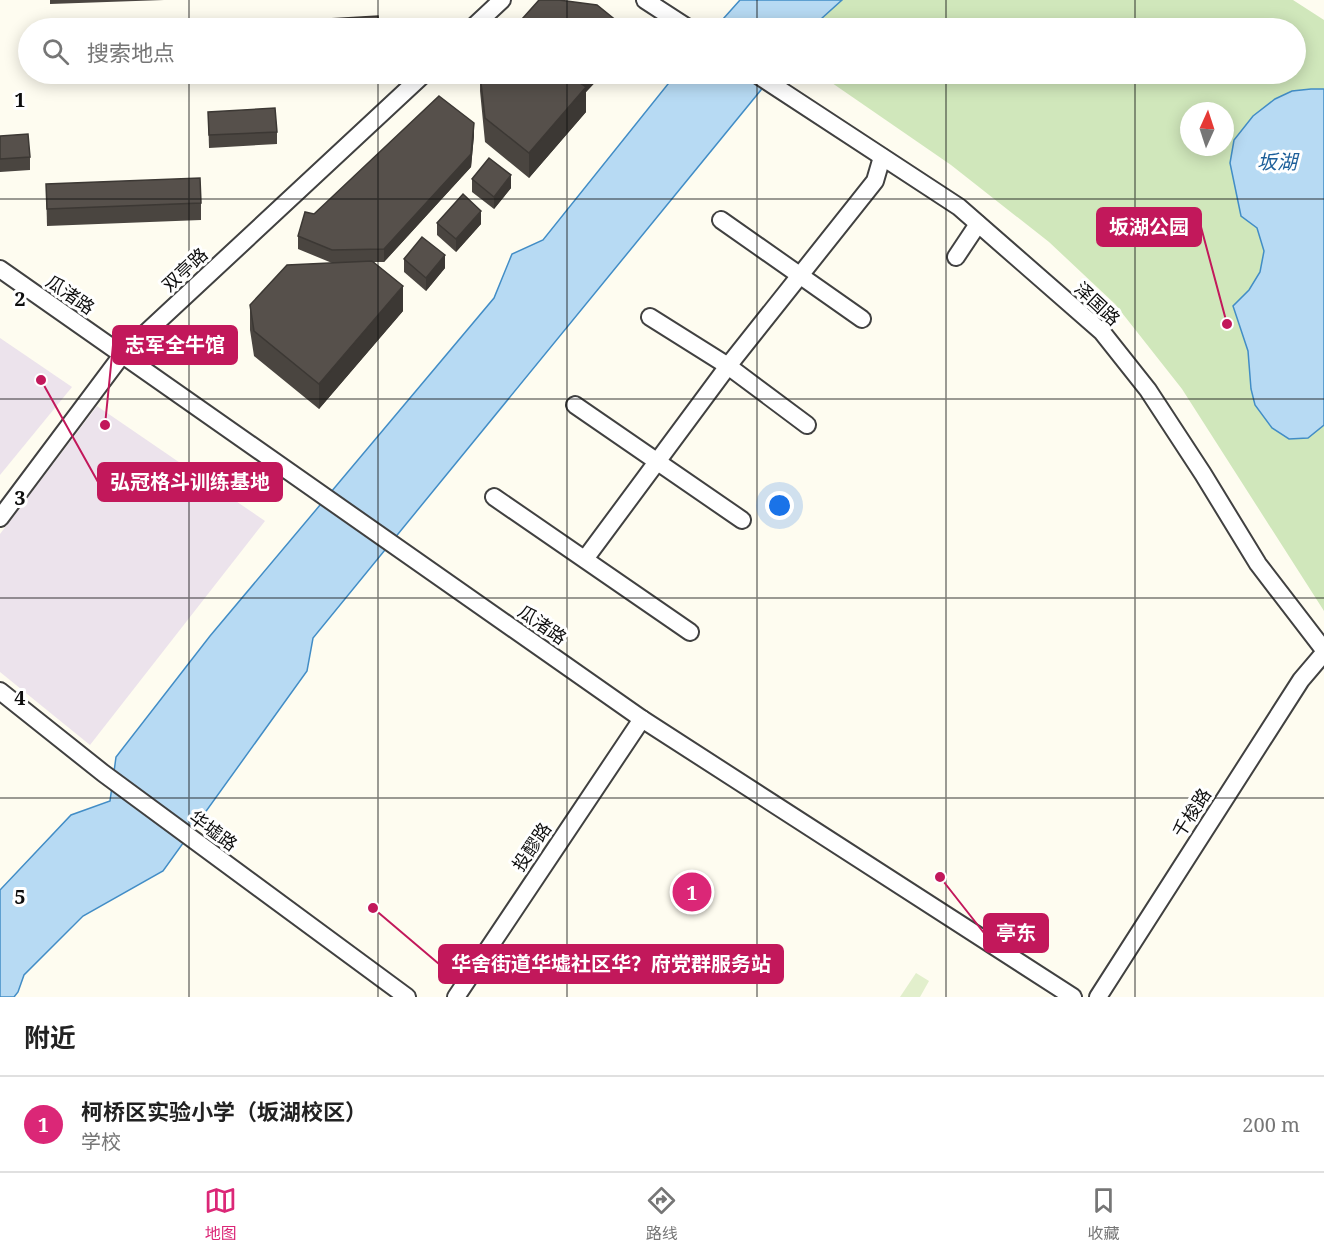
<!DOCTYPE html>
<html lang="zh">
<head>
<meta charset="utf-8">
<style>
  :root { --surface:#fff; --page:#f2f2f2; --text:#222; --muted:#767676; --line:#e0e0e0; --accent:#db2777 }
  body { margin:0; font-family:"Noto Serif","Noto Sans SC",serif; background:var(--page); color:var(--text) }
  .compass { position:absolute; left:1180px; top:102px; width:54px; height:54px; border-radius:50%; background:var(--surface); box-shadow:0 3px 15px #0003; rotate:3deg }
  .you { position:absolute; left:780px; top:506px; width:21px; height:21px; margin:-15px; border:4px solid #fff; border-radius:50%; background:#1a73e8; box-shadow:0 0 0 9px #1a73e833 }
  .badge { display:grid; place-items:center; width:39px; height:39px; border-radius:50%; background:var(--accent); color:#fff; font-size:20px; font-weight:700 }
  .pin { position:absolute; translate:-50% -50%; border:3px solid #fff; box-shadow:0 2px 6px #0006 }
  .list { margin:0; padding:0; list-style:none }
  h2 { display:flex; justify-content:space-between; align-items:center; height:78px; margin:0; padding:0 24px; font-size:26px }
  h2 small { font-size:20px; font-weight:400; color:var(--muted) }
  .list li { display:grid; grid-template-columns:39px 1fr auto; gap:18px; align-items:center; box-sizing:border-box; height:96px; padding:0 24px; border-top:2px solid var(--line) }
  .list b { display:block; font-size:22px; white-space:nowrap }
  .list p { margin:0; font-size:20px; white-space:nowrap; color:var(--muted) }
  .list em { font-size:20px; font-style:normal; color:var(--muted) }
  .icon { flex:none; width:33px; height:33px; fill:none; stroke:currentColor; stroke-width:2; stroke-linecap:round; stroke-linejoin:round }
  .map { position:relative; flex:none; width:1324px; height:997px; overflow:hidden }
  .search { position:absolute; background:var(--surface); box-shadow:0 3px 15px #0003; left:18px; right:18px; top:18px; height:66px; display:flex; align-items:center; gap:15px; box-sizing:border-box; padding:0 21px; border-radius:33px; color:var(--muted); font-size:22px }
  .sheet { height:174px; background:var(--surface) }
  nav { display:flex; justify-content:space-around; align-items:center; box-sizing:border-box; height:84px; border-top:2px solid var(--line); background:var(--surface); font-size:16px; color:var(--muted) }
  nav a { display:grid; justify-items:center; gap:3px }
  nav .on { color:var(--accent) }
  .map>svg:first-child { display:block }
</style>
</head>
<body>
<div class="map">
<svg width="1324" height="997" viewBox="0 0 1324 997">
  <rect width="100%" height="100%" fill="#fefcf0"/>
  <g fill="#ece3ec">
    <path d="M0,338L72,387L0,475Z"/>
    <path d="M97,406L265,521L90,745L0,672V534Z"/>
  </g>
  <path fill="#d0e7bb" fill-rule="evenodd" d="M842,0H1293L1324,20V611L1182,389L1115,304L1049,242L951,165L819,74H1296V28H811ZM1189,111H1225V147H1189Z"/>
  <path fill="#e2efcc" d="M916,973L929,981L920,997H900Z"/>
  <g fill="#b7daf3" stroke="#428dc6" stroke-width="1.5">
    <path d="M740,0H842L811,28H715Z"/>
    <path d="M676,74H774L313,638L307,671L163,871L83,916L24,975L18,992L14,997H0V890L71,815L110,801L116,757L210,636L494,298L512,254L543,240Z"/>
    <path d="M1311,89H1324V425L1308,438L1289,439L1272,428L1255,405L1251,389L1248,351L1233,306L1249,290L1260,272L1264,251L1257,228L1241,216L1230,163L1234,140L1253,116L1275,99L1292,91Z"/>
  </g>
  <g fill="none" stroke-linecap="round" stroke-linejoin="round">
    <g stroke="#414141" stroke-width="20">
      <g id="minor">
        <path d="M645,0L688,28"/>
        <path d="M472,28L502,0"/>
        <path d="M756,74L959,207L1102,332L1148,390L1203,474L1258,564L1324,650"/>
        <path d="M721,220L862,319"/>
        <path d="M956,257L978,224"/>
        <path d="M0,269L642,719L1073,997"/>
        <path d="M650,317L728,366L807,425"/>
        <path d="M575,405L742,520"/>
        <path d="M494,497L690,632"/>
        <path d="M0,518L122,355L424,74"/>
        <path d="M585,559L728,366L875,181L882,157"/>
        <path d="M0,691L103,773L407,997"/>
        <path d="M456,997L642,719"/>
        <path d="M1098,997L1301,680L1324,653"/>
      </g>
    </g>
    <use href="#minor" stroke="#fff" stroke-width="16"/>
  </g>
  <g fill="#4a4540">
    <path d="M50,0H164L50,4Z"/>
    <path d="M480,74H603L586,92V112L529,178L485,142L480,91Z"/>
    <path d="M208,112L277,132V144L209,148Z"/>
    <path d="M474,135L471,167L384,262H374L403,311L319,409L254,356L250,330V305L332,263L298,249V236L314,214Z"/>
    <path d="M0,136L30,157V170L0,172Z"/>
    <path d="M472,179L511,188L494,209L472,192Z"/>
    <path d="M46,184L201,203V220L47,226Z"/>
    <path d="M437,223L481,224L456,252L437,235Z"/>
    <path d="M404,259L445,268L426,291L404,272Z"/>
  </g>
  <g fill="#3c3834">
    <path d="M580,74H603L586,92V112L529,178V153L574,79Z"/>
    <path d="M474,123V135L471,167L384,262V249Z"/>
    <path d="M511,175V188L494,209V197Z"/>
    <path d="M481,211V224L456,252V239Z"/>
    <path d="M445,255V268L426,291V278Z"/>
    <path d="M403,286V311L319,409V384Z"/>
  </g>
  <g fill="#56504b" stroke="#3c3834" stroke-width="1.5">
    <path d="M539,0H559L597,5L623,26L621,28H514Z"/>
    <path d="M378,16L379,28H311V20Z"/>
    <path d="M480,74H580L574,79L586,87L529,153L485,118Z"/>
    <path d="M439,96L474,123L471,154L384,249L332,250L298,236L305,212L314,214Z"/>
    <path d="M275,108L277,132L209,135L208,112Z"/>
    <path d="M28,134L30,157L0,159V136Z"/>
    <path d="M489,158L511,175L494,197L472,179Z"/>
    <path d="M200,178L201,203L47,209L46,184Z"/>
    <path d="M463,194L481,211L456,239L437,223Z"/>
    <path d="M422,237L445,255L426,278L404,259Z"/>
    <path d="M372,261L403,286L319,384L254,331L250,305L287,265Z"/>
  </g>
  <path fill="none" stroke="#0e0e0e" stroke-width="1.5" stroke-opacity="0.55" d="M189,0V28M378,0V28M567,0V28M757,0V28M946,0V28M1135,0V28M189,74V997M378,74V997M567,74V997M757,74V997M946,74V997M1135,74V997M0,199H1324M0,399H1324M0,598H1324M0,798H1324"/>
  <g text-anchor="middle" stroke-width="6" stroke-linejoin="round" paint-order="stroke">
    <g font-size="18" fill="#0e0e0e" stroke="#fff">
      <text transform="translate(185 270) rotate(-43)" y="6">双亭路</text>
      <text transform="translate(70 295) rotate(35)" y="6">瓜渚路</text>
      <text transform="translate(1097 304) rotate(43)" y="6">泽国路</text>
      <text transform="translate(542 625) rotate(35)" y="6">瓜渚路</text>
      <text transform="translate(1192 813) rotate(-57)" y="6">千梭路</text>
      <text transform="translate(213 831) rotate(36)" y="6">华墟路</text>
      <text transform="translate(532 847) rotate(-56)" y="6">投醪路</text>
    </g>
    <g font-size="20" font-style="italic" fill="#1d5f9a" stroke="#fff">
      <text x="1277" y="169">坂湖</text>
    </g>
  </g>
  <g font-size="20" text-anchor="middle" font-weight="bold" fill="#0e0e0e" stroke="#fff" stroke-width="6" stroke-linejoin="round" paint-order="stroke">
    <text x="20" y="107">1</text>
    <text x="20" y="306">2</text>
    <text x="20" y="505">3</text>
    <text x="20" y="705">4</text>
    <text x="20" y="904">5</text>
  </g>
  <path fill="none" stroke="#c2185b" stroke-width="2" d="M1227 324L1201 227M105 425L113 345M41 380L98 482M940 877L984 933M373 908L439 964"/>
  <g fill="#c2185b" stroke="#fff" stroke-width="2">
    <circle cx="1227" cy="324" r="6"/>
    <circle cx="105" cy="425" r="6"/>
    <circle cx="41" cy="380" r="6"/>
    <circle cx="940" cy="877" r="6"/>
    <circle cx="373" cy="908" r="6"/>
  </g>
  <g fill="#c2185b" stroke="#c2185b" stroke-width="2">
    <rect x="1097" y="208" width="104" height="38" rx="6"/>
    <rect x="113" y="326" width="124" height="38" rx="6"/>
    <rect x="98" y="463" width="184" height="38" rx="6"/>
    <rect x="984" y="914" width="64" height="38" rx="6"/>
    <rect x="439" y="945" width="344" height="38" rx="6"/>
  </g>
  <g font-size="20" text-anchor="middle" font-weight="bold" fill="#fff">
    <text x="1149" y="234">坂湖公园</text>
    <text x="175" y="352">志军全牛馆</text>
    <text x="190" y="489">弘冠格斗训练基地</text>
    <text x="1016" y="940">亭东</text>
    <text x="611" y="971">华舍街道华墟社区华？府党群服务站</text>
  </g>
</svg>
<svg class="compass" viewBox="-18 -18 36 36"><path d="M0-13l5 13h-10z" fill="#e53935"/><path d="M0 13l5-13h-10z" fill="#767676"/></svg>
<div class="you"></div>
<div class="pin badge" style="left:692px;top:892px">1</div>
<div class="search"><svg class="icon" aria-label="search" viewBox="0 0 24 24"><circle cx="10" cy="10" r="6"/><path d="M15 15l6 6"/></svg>搜索地点</div>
</div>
<section class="sheet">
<h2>附近<small></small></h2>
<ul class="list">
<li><span class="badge">1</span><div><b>柯桥区实验小学（坂湖校区）</b><p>学校</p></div><em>200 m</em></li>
</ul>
</section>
<nav>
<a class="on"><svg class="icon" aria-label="map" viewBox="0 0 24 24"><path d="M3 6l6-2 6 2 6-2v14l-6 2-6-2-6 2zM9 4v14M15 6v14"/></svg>地图</a>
<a><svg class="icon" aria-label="directions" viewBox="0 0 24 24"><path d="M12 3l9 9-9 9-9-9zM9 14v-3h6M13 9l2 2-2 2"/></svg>路线</a>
<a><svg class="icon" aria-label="saved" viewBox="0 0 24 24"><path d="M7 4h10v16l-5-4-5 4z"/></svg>收藏</a>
</nav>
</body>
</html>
